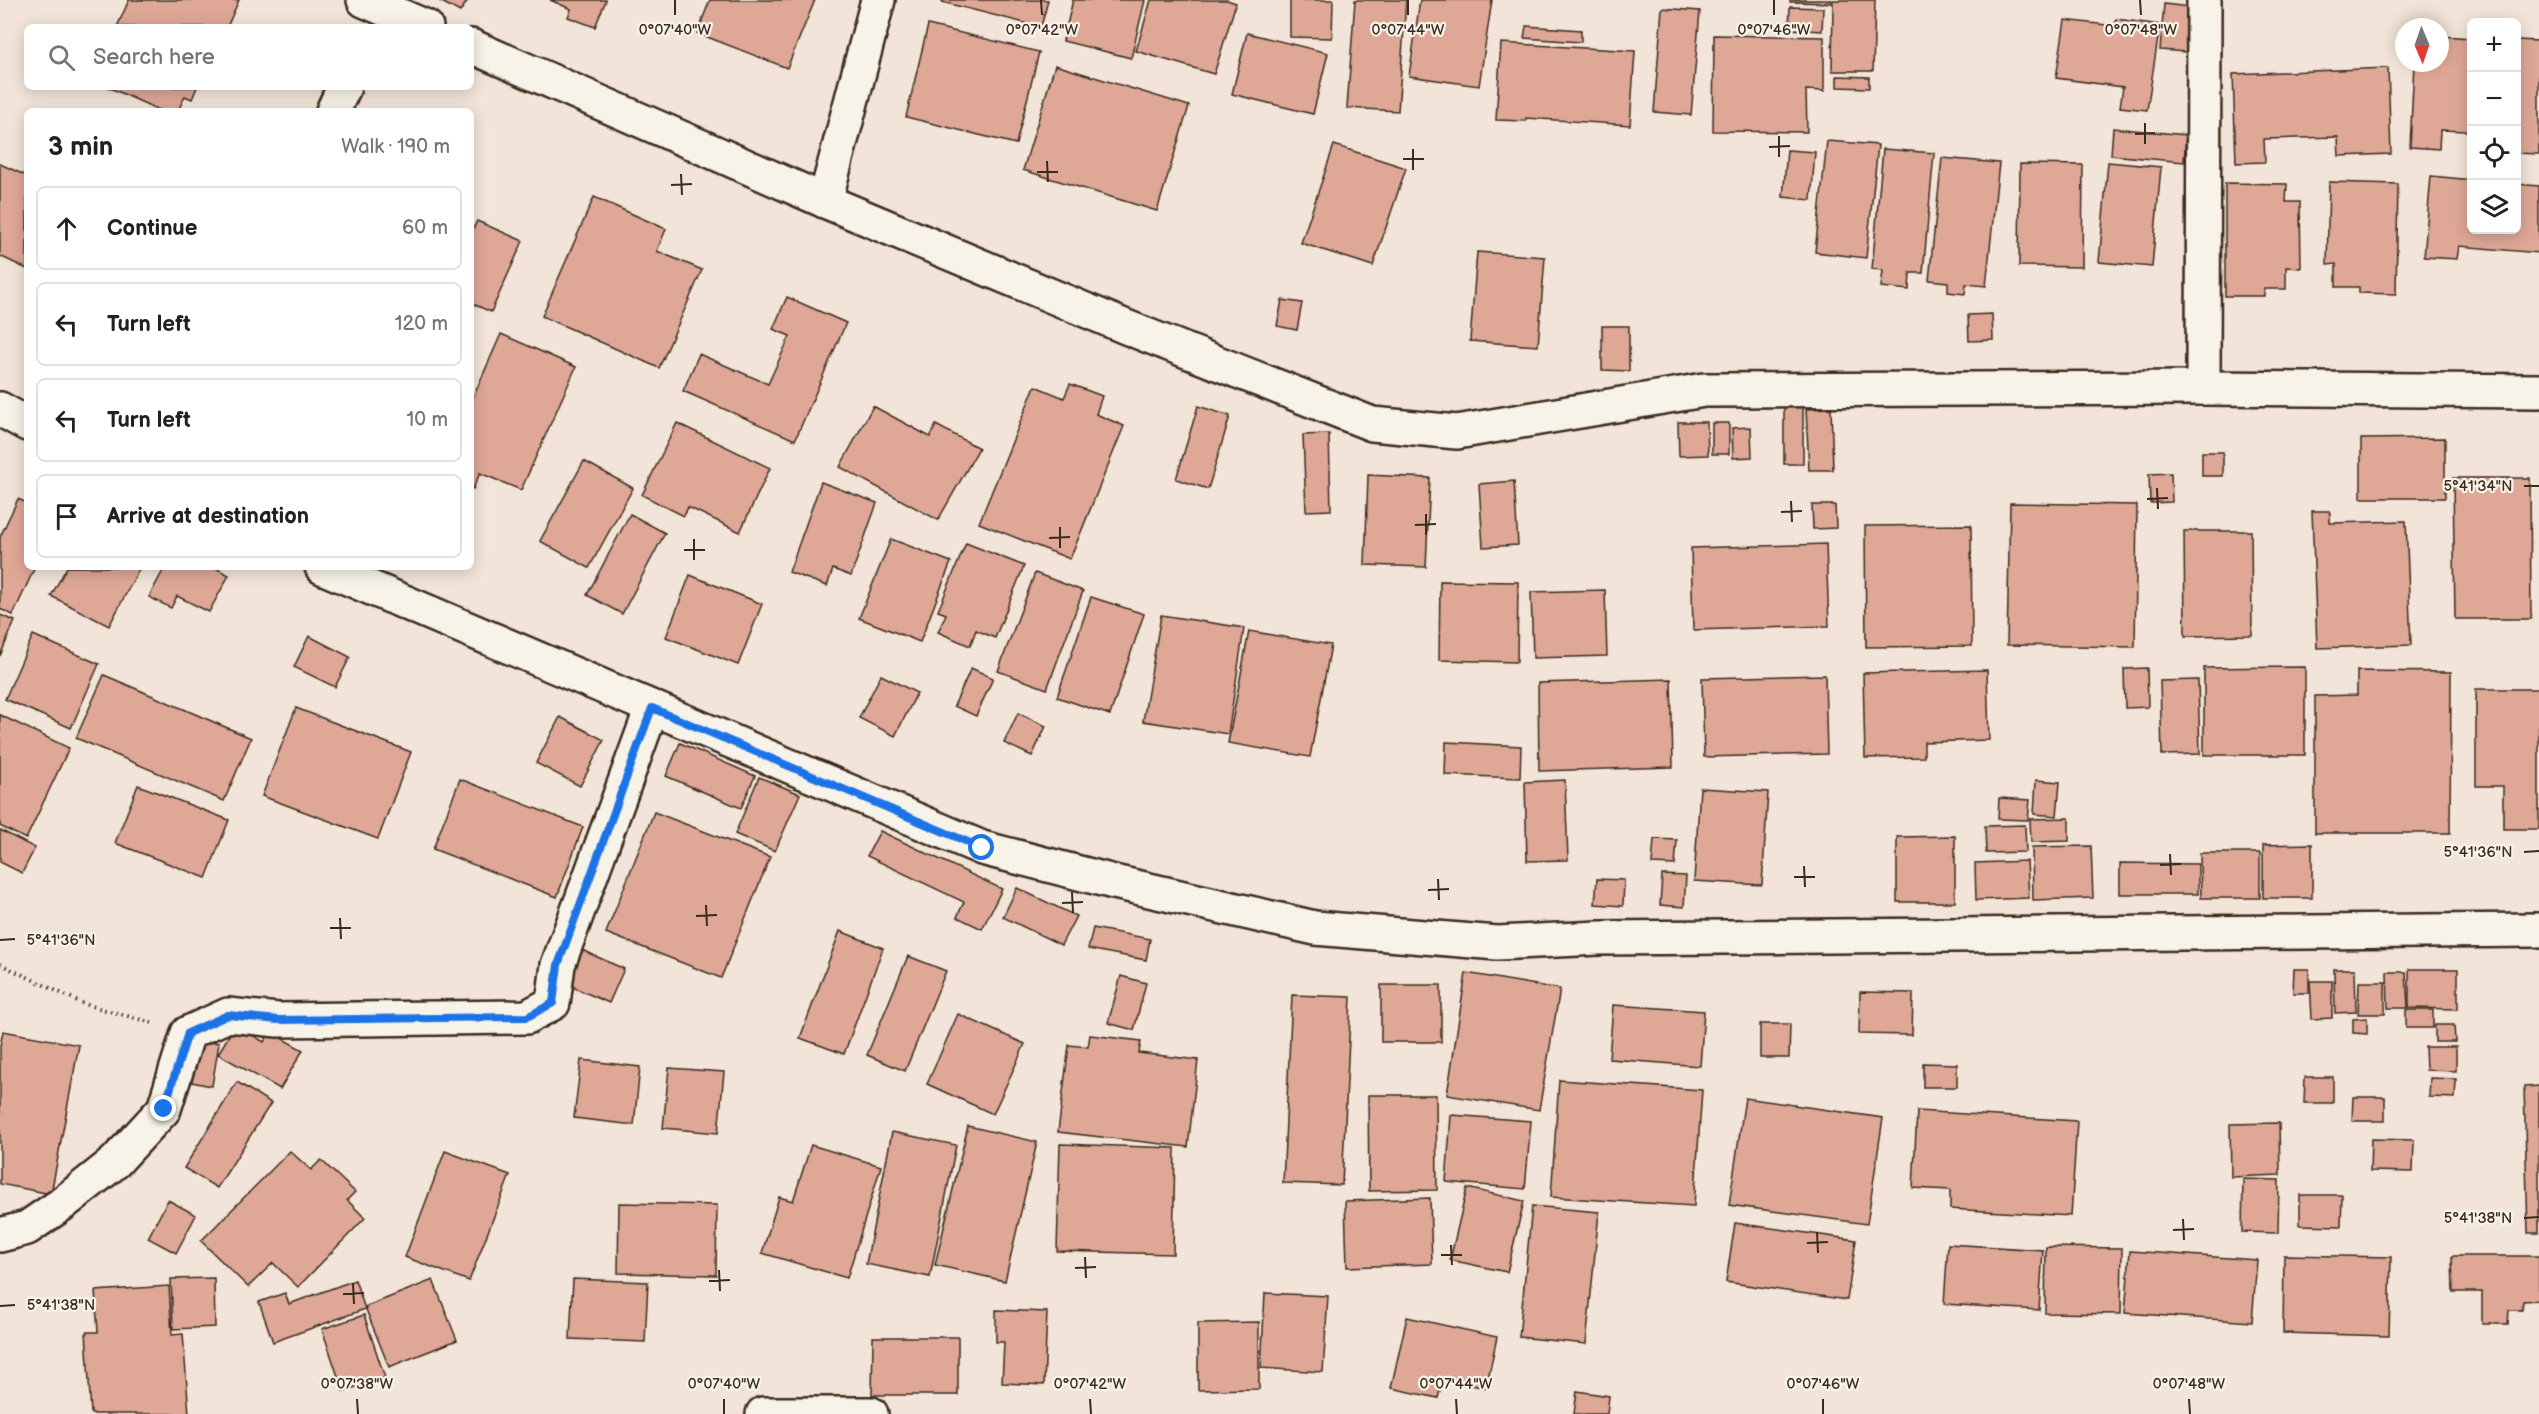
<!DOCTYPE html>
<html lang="en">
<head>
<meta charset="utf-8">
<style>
  :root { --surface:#fff; --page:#f6f6f6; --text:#202124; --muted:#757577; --line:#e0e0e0 }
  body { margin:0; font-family:"Balsamiq Sans",sans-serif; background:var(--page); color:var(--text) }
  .controls { position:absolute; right:18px; top:18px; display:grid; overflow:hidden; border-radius:9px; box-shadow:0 3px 15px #0003 }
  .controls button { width:54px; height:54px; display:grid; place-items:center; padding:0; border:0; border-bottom:2px solid var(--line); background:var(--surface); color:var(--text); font:30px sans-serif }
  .compass { position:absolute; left:2395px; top:18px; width:54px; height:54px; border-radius:50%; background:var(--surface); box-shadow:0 3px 15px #0003; rotate:178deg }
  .stop { position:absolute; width:18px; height:18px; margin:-14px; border:4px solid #1a73e8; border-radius:50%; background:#fff }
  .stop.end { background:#1a73e8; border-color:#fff; box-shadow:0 2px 6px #0008 }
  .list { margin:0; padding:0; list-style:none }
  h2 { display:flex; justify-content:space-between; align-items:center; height:78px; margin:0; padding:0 24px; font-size:26px }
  h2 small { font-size:20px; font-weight:400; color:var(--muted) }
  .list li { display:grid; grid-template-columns:39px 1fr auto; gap:18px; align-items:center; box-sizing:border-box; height:84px; margin:0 12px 12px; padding:0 12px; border:2px solid var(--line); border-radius:9px }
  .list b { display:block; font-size:22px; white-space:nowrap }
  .list em { font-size:20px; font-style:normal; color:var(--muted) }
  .icon { flex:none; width:33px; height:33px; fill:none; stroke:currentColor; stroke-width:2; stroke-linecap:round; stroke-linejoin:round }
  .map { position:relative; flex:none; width:2539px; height:1414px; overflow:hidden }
  .search { position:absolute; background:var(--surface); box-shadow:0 3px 15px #0003; left:24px; top:24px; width:450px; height:66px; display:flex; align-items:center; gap:15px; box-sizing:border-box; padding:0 21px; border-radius:9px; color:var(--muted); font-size:22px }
  .panel { position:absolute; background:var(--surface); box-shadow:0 3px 15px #0003; left:24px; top:108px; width:450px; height:462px; border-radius:9px }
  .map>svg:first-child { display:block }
</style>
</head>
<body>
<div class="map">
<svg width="2539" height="1414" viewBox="0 0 2539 1414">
  <rect width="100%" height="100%" fill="#f2e4d8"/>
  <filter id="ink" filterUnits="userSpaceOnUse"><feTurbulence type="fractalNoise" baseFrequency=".0167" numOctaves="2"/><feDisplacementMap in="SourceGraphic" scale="12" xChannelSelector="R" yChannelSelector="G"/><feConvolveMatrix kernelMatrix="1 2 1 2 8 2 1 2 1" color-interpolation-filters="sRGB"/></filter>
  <g filter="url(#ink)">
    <g fill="#dea796" stroke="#3b2a1e" stroke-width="1.5">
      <path d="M129,0H239L227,27H117Z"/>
      <path d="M438,0H468L460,12Z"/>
      <path d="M550,0H606L595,27L568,17L571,9Z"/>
      <path d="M710,0H815L787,68L697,33Z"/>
      <path d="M943,0H1048L1041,27L942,2Z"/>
      <path d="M1073,0H1145L1131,58L1063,41Z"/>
      <path d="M1151,0H1227L1236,3L1214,74L1136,51Z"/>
      <path d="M1290,0H1333L1332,38L1290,37Z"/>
      <path d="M1355,0H1406L1398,111L1347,108Z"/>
      <path d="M1420,0H1492L1479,86L1409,76Z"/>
      <path d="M1790,0H1831V3L1790,2Z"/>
      <path d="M1833,0H1875L1873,71H1832Z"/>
      <path d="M2164,4L2189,7L2186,52L2160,50Z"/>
      <path d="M1790,7L1823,8L1822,31L1789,29Z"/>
      <path d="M1662,8L1700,11L1691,115L1654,112Z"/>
      <path d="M2116,19L2160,25L2147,110L2120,107L2123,87L2056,78L2065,20L2115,26Z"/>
      <path d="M928,25L1039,52L1016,144L906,117Z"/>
      <path d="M1526,26L1581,30V42L1524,38Z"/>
      <path d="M1247,33L1328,53L1313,114L1232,94Z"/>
      <path d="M1714,35L1824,37V91L1806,90L1807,132L1713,131Z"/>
      <path d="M2440,36L2472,38L2469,131L2440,130L2439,149L2410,147L2414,63H2440Z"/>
      <path d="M2516,40L2539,41V154L2516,153Z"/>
      <path d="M1501,43L1635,51L1630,125L1526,118V121L1496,120Z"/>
      <path d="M1055,65L1189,106L1157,211L1023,170Z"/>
      <path d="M2388,68L2391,154L2339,156L2338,137L2264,139L2265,162L2236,163L2233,74Z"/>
      <path d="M1837,76L1869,77V88L1837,87Z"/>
      <path d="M108,87H197L192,99L185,96L178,111H161Z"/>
      <path d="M2113,128L2186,135L2184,162L2111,155Z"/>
      <path d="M1827,141L1878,145L1866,258L1815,252Z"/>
      <path d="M1334,145L1406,168L1373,266L1301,243Z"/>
      <path d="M1883,149L1934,153L1923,273H1910L1909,290L1881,287L1883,270L1872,269Z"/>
      <path d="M1787,150L1815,152L1811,200L1783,197Z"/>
      <path d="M1942,158L1999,163L1986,286L1966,284L1965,294L1948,292V282L1929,280Z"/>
      <path d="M2108,162L2161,167L2152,267L2099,262Z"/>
      <path d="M0,164L27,176V269L0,256Z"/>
      <path d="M2020,164L2083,165L2082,267L2019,266Z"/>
      <path d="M2431,176L2472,180V230H2516V184L2539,186V253L2459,246L2457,259L2424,257Z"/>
      <path d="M2329,182L2398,184L2396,294L2359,293V287H2336V264L2327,265Z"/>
      <path d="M2225,183L2287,184L2286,202H2300L2301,268L2286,267V289H2264V296H2225Z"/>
      <path d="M594,197L666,229L657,251L702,270L659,368L542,316Z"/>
      <path d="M477,221L523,241L491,312L471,303V228L473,229Z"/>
      <path d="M1477,252L1545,257L1538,346L1470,341Z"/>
      <path d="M787,297L846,323L795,440L683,391L699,354L768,384L790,336L773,329Z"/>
      <path d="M1282,300L1302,303L1297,330L1277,326Z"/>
      <path d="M1992,314L1993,340L1969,341L1968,315Z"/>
      <path d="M1602,326H1629V371L1602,370Z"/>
      <path d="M501,334L576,367L521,490L480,473L473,489L471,488V402Z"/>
      <path d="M1070,384L1102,396L1096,414L1124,426L1070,559L979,523L1035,386L1064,398Z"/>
      <path d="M873,406L930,437L936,425L979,448L938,520L840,467Z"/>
      <path d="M1198,406L1230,416L1208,489L1176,479Z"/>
      <rect x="1784" y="407" width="19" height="57"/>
      <path d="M1831,408L1833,470H1809L1806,409Z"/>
      <path d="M1678,422H1707L1708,455L1679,456Z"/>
      <path d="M677,423L770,468L740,532L688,507L684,516L642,495Z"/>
      <rect x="1712" y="423" width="17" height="31"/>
      <path d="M1751,427L1752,457L1733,458L1732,428Z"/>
      <path d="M1329,434L1331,510L1306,511L1303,435Z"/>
      <path d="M2445,438V498H2361V439Z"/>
      <rect x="2202" y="452" width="21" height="24"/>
      <path d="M584,461L633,488L589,568L540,541Z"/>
      <path d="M2171,473L2172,502L2150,503L2149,474Z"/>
      <path d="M1368,475L1430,478L1426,567L1365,565Z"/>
      <path d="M2453,478H2530L2531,619H2455Z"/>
      <path d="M1514,481L1518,545L1483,547L1479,484Z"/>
      <path d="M821,482L877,503L851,576L833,569L827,586L789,572Z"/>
      <path d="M18,499L27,503V567H35L13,615L0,609V537Z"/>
      <path d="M2010,503L2137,505L2135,647L2007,645Z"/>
      <path d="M1812,505H1835L1836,528L1813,529Z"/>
      <path d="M2312,511H2330V523L2406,521L2411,645L2317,648Z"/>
      <path d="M630,514L665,533L622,614L587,595Z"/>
      <path d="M1971,525L1972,646L1866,647L1865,526Z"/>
      <path d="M2184,531H2251L2252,635L2185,636Z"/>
      <path d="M891,539L951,562L920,642L859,618Z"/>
      <path d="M966,543L1024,566L995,638L976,630L970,646L938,632L946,614L938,611Z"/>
      <path d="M1826,544L1829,626L1693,630L1691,548Z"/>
      <path d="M67,567H140L109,626L51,596Z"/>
      <path d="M165,567H214L229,575L209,612L177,596L171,608L149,597Z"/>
      <path d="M1035,573L1083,591L1047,689L998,671Z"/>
      <path d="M690,575L762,604L738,665L666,637Z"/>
      <path d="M1440,581L1518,582L1517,662L1439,660Z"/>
      <path d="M1605,590L1607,656L1533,658L1531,592Z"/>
      <path d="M1091,597L1144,614L1110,715L1057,697Z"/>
      <path d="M0,615L15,621L0,656Z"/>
      <path d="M1161,615L1244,628L1228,734L1143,721Z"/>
      <path d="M1249,631L1331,645L1310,757L1228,743Z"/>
      <path d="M33,635L99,664L71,728L5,699Z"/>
      <path d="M309,636L350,657L335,687L294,667Z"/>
      <path d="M2305,667V755H2204V668Z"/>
      <path d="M971,668L993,678L976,716L954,706Z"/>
      <path d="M2147,668L2148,707L2125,708L2124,669Z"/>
      <path d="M1987,670L1989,740L1924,742V757L1865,758L1863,673Z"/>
      <path d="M2357,671L2451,672L2450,833H2315V696L2357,695Z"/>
      <path d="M104,675L251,738L224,801L76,738Z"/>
      <path d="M881,675L917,693L895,736L859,718Z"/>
      <path d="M1825,675L1827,754L1704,757L1702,678Z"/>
      <path d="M1671,679L1673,767L1539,771L1538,683Z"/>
      <path d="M2198,680L2200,754L2162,755L2160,681Z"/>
      <path d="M2476,689H2539V829H2503V786H2476Z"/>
      <path d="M296,708L411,752L378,839L262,796Z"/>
      <path d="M1018,713L1046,726L1032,756L1004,743Z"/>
      <path d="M0,715L69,748L26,839L0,826Z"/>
      <path d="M560,717L604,740L580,786L536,763Z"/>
      <path d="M1446,742L1521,746L1520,778L1445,775Z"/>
      <path d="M680,743L755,776L741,808L666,776Z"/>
      <path d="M759,777L800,794L775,851L735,834Z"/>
      <path d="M460,779L583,827L557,897L433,849Z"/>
      <path d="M1565,780L1568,860L1527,861L1525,782Z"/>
      <path d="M2036,780L2060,782L2057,816L2034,814Z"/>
      <path d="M138,785L229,820L206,878L115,843Z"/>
      <path d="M1700,788L1768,792L1762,885L1694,881Z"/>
      <path d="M1999,798L2030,800L2028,820L1998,819Z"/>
      <path d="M654,812L770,857L721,978L606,933Z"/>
      <path d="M2069,818V841L2031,842L2030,819Z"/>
      <path d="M2025,825L2026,852L1986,853L1985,826Z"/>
      <path d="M0,830L35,848L22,873L0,862Z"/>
      <path d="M880,831L1002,889L982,929L957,917L964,902L867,856Z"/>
      <path d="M1955,836V902H1897V837Z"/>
      <path d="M1654,839L1677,840L1675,865L1652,864Z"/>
      <path d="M2312,844V898H2263V845Z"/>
      <path d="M2091,846L2093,898L2033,900L2032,847Z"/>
      <path d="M2200,853H2260V898H2201Z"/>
      <path d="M2027,861L2029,898L1976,900L1975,863Z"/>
      <path d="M2120,863L2198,864V894H2120Z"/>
      <path d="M1662,875L1686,876L1684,907L1660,905Z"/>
      <path d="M1597,879L1624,880L1623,906L1595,904Z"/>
      <path d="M1017,888L1076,916L1061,945L1003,917Z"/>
      <path d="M1093,928L1150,939L1146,960L1088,949Z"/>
      <path d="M840,931L883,948L844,1054L800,1038Z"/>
      <path d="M582,950L624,969L609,1003L566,984Z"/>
      <path d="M908,956L946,971L905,1071L867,1055Z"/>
      <path d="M2294,969H2309V993H2293Z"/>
      <path d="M2334,969H2355L2356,1012L2335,1013Z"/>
      <path d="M2409,969H2458V1009L2409,1008Z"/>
      <path d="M2387,972H2406L2408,1008H2388Z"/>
      <path d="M1466,973L1560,989L1539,1110L1447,1095Z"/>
      <path d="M1121,976L1146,983L1134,1030L1108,1023Z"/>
      <path d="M2310,981H2332V1018L2312,1019Z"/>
      <path d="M2359,982H2385V1014H2358Z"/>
      <rect x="1381" y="985" width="60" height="57"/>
      <path d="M1860,992L1913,993L1912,1035L1859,1034Z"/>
      <path d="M1292,995L1351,997L1342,1185L1283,1183Z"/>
      <path d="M1613,1005L1704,1011L1700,1066L1609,1059Z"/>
      <rect x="2406" y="1010" width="27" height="18"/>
      <path d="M958,1014L1025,1044L993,1114L927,1084Z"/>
      <path d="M2367,1018V1034L2353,1033V1019Z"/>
      <path d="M1760,1024H1790L1789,1058H1760Z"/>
      <path d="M235,1025L264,1042L270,1032L303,1050L280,1089L218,1054Z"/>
      <path d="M2435,1025H2454L2455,1042H2435Z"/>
      <path d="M3,1031L79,1045L51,1194L0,1184V1046Z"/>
      <path d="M1090,1035L1141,1041L1139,1053L1198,1060L1188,1147L1058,1132L1069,1045L1088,1047Z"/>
      <path d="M193,1039L219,1043L212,1086L186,1081Z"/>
      <path d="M2425,1047H2456V1071L2426,1070Z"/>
      <path d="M581,1060L640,1067L634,1125L574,1118Z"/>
      <path d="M1923,1063L1957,1064V1087H1923Z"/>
      <path d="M669,1068L724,1072L718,1133L663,1128Z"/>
      <path d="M2305,1077H2333V1103H2304Z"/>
      <path d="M2430,1078L2456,1079L2455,1098L2429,1097Z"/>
      <path d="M1559,1080L1702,1090L1694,1206L1551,1197Z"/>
      <path d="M237,1082L271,1103L217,1188L184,1168Z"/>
      <path d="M2539,1086V1233H2528L2524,1087Z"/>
      <path d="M1368,1095H1436L1437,1190L1369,1191Z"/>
      <path d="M2353,1097H2385V1121H2352Z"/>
      <path d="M1745,1098L1883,1118L1867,1224L1729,1205Z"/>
      <path d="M1917,1111L2077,1121L2071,1216L1950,1209V1190L1913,1188Z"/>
      <path d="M1451,1115L1531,1121L1525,1189L1446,1182Z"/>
      <path d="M2279,1123L2280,1175L2231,1177L2230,1124Z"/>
      <path d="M968,1126L1037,1142L1005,1281L935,1265Z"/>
      <path d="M892,1132L956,1145L930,1277L866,1264Z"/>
      <path d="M2371,1139L2414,1140L2413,1172L2370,1171Z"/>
      <path d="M1060,1144L1175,1148L1173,1254L1057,1251Z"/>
      <path d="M811,1145L881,1166L847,1278L762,1253L779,1197L793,1201Z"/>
      <path d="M290,1151L311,1170L321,1160L355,1192L347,1200L365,1218L298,1287L273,1263L248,1287L201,1241Z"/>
      <path d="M445,1151L510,1175L469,1281L405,1257Z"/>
      <path d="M2243,1179L2279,1180L2278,1233L2242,1232Z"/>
      <path d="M1467,1188L1524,1201L1507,1272L1450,1260Z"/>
      <path d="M2300,1195H2342L2341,1226L2300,1225Z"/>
      <path d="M1430,1198L1432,1264L1347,1267L1345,1201Z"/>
      <path d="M168,1200L196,1215L176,1253L148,1238Z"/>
      <path d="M619,1203L717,1205L716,1275L618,1273Z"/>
      <path d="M1532,1206L1599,1212L1586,1344L1519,1337Z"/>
      <path d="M1735,1223L1856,1240L1847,1300L1726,1282Z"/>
      <path d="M1948,1244L2043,1250L2039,1310L1944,1304Z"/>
      <path d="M2046,1247L2122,1248L2121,1314L2045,1313Z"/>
      <path d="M2130,1251L2257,1260L2252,1322L2125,1313Z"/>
      <path d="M2284,1255L2391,1257L2389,1336L2283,1333Z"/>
      <path d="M2452,1256H2539V1300L2523,1301L2522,1310H2509L2508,1324H2482V1292H2453Z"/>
      <path d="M214,1278L215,1327L173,1329L171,1279Z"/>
      <path d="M573,1279L648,1282L645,1342L570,1339Z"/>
      <path d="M355,1280L365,1309L273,1342L259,1302L285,1293L289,1304Z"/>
      <path d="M433,1280L457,1340L389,1367L365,1307Z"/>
      <path d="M169,1286L172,1335L183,1334L189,1414H91L86,1332H98L95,1291Z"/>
      <path d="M1265,1293L1328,1296L1323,1372L1261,1368Z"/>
      <path d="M996,1310L1047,1312L1044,1385L1002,1383L1004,1342H996Z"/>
      <path d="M364,1315L385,1378L343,1391L322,1329Z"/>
      <path d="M1407,1317L1497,1337L1486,1388L1443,1379L1438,1398L1391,1388Z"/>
      <path d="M1259,1322V1389L1198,1390V1323Z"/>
      <path d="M873,1337H958V1395H872Z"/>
      <path d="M1577,1391L1609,1396L1607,1414H1574Z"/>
    </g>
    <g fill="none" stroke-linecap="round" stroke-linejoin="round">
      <g stroke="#3b2a1e" stroke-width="38">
        <g id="minor">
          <path d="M364,0L426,27"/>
          <path d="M471,46L825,201L1126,327L1372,424L1457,432L1704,390L2203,388L2539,391"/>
          <path d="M333,111L344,87"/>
          <path d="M825,201L878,0"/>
          <path d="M2203,388L2204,0"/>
          <path d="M0,409L27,424"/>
          <path d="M322,567L982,848L1114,882L1315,928L1497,943L1599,938L2539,930"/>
          <path d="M0,1235L27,1228L62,1204L115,1162L164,1109L188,1033L228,1015L278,1020L527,1017L553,1003L558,965L652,708"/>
          <path d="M763,1414H871"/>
        </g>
      </g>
      <path stroke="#3b2a1e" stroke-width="4" stroke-dasharray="1.5 4.5" stroke-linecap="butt" d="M0,964L84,1004L153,1023"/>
      <use href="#minor" stroke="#f7f3e8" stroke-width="33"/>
    </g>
  </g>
  <g fill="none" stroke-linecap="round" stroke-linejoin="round" filter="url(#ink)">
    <path stroke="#1a73e8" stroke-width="8" d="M164,1109L188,1033L228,1015L278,1020L527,1017L553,1003L558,965L652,708L982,848"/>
  </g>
  <path fill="none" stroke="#3b2a1e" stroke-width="2" d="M675,0V15M1041,0L1042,15M1408,0V15M1774,0V15M2140,0L2141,15M2145,123V144M2135,134L2155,133M1779,136V157M1769,147L1790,146M1413,149V170M1403,159H1424M1047,161L1048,182M1037,172H1058M681,174L682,195M671,185L692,184M2524,486H2539M2157,488L2158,509M2147,499L2168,498M1791,501L1792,522M1781,512L1802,511M1426,514V535M1415,525L1436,524M1060,527V548M1049,538L1070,537M694,539V560M684,550H705M2524,852L2539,851M2170,854L2171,875M2160,865L2181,864M1804,866L1805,887M1794,877H1815M1438,879L1439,900M1428,890L1449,889M1072,892L1073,913M1062,903L1083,902M706,905L707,926M696,916L717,915M340,918L341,939M330,928H351M0,940L15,939M2524,1218L2539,1217M2183,1219L2184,1240M2173,1230L2194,1229M1817,1232L1818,1253M1807,1243L1828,1242M1451,1245L1452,1265M1441,1255H1462M1085,1257L1086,1278M1075,1268L1096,1267M719,1270L720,1291M709,1281L730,1280M353,1283L354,1304M343,1294L364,1293M0,1306L15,1305M357,1399L358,1414M724,1399V1414M1090,1399L1091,1414M1456,1399L1457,1414M1823,1399V1414M2189,1399L2190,1414"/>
  <g font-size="15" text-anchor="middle" fill="#3b2a1e" stroke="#f7f3e8" stroke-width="4.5" stroke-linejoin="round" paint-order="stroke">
    <text x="675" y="35">0°07'40"W</text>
    <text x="1042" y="35">0°07'42"W</text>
    <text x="1408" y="35">0°07'44"W</text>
    <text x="1774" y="35">0°07'46"W</text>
    <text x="2141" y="35">0°07'48"W</text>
    <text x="2478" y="491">5°41'34"N</text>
    <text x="2478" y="857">5°41'36"N</text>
    <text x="61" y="945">5°41'36"N</text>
    <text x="2478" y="1223">5°41'38"N</text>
    <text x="61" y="1310">5°41'38"N</text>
    <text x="357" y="1389">0°07'38"W</text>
    <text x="724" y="1389">0°07'40"W</text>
    <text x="1090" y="1389">0°07'42"W</text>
    <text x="1456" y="1389">0°07'44"W</text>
    <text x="1823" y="1389">0°07'46"W</text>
    <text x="2189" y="1389">0°07'48"W</text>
  </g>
</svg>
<div class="controls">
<button>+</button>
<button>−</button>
<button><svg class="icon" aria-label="locate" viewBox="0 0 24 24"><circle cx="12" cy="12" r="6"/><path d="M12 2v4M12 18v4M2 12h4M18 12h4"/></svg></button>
<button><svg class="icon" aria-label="layers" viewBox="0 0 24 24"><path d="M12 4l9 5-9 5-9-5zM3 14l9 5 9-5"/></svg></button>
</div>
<svg class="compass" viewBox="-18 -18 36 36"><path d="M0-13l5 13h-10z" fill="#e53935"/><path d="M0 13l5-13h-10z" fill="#757577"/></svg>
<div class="stop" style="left:982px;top:848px"></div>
<div class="stop end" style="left:164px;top:1109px"></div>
<div class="search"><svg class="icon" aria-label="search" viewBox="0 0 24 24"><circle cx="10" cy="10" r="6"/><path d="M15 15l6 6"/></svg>Search here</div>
<section class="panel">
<h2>3 min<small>Walk · 190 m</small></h2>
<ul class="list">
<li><svg class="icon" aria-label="ahead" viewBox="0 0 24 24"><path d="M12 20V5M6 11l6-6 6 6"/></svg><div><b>Continue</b></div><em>60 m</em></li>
<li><svg class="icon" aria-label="left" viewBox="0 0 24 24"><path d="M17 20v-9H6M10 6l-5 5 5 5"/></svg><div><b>Turn left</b></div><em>120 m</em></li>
<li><svg class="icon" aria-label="left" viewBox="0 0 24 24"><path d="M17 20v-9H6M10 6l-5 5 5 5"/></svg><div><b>Turn left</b></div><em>10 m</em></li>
<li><svg class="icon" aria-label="arrive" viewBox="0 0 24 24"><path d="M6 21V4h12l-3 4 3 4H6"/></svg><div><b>Arrive at destination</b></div></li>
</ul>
</section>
</div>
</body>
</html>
